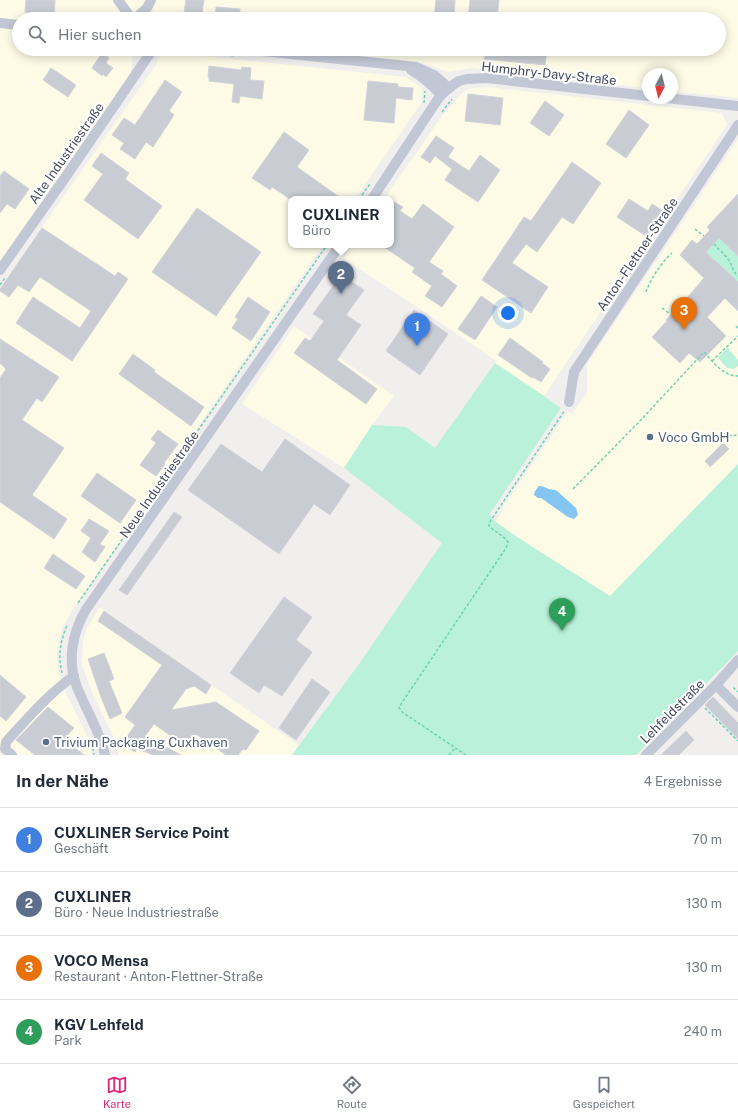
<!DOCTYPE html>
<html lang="de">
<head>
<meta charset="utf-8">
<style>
  :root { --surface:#fff; --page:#f6f6f7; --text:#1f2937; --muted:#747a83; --line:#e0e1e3; --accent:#db2777 }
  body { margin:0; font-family:"Public Sans",sans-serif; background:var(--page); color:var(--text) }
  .compass { position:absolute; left:642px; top:68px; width:36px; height:36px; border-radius:50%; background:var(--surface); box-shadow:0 2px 10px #0003; rotate:187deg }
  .you { position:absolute; left:508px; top:313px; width:14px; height:14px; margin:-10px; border:3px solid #fff; border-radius:50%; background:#1a73e8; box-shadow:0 0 0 6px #1a73e833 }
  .badge { display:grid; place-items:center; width:26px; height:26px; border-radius:50%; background:var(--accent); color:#fff; font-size:13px; font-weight:700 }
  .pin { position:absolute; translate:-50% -33px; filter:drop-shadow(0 1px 2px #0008) }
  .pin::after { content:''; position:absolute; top:21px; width:14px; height:12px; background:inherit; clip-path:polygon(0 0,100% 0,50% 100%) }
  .popup { position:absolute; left:288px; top:196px; width:106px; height:52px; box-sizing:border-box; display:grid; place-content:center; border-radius:8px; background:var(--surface); filter:drop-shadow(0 1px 3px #0005); font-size:13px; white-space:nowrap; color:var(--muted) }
  .popup b { font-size:15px; color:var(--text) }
  .popup::after { content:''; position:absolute; left:50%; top:100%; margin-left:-8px; border:8px solid transparent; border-top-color:var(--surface) }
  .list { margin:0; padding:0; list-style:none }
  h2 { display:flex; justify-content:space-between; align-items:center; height:52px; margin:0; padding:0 16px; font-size:17px }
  h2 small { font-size:13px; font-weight:400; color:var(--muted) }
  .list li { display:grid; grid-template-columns:26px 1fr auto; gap:12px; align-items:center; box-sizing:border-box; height:64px; padding:0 16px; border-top:1px solid var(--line) }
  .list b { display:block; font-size:15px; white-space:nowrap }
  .list p { margin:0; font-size:13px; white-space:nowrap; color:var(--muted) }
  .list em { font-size:13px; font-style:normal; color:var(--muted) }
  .icon { flex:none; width:22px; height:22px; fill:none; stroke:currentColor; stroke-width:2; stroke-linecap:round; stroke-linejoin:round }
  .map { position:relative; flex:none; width:738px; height:755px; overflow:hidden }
  .search { position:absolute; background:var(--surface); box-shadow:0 2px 10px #0003; left:12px; right:12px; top:12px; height:44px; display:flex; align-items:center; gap:10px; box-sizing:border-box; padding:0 14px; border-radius:22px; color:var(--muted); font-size:15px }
  .sheet { height:308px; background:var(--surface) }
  nav { display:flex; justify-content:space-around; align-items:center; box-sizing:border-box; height:56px; border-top:1px solid var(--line); background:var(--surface); font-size:11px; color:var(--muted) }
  nav a { display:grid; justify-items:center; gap:2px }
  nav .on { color:var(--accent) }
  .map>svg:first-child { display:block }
</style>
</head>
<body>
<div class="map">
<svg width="738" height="755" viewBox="0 0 738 755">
  <rect width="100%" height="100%" fill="#f1eeee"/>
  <g fill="#fdfbe6">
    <path d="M0,0H738V98L672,91V74H648V88L473,68L448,72L419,62L297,49H719V19H19V49H123L133,56L131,73L0,261Z"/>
    <path d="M168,53H174L406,77L422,88V102L355,199H291V245H323L71,612L62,629L57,653L59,673L64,689L90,742L92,755H0V287L156,65L158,57Z"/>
    <path d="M487,87L722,113L727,125L544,396L495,363L496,361L450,329L343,258L352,245H391V199H384L442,116L460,95L467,90L473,88Z"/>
    <path d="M738,139V464L610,596L520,539L496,522L503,507L568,411L572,414L587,393V364Z"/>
    <path d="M294,326L394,396L372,425L344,468L242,404Z"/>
    <path d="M100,607L211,685L299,745L292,755H119L116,742L94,697L82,665L83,640L87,628Z"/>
  </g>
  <g fill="#b9f1da">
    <path d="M719,238L738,256V282L706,252Z"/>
    <path d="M728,347L730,351L738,360V366L734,369L727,368L718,358Z"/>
    <path d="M495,363L544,396L561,408L489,515L496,522L520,539L610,596L738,464V651L636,755H292L359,664L442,543L344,468L372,425L406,427L435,448Z"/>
  </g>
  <path fill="#84c5f1" d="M539,486C544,486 545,488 549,489C552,490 554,489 557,491L576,508L578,515L574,519L568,517L541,498H538L534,495L535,491Z"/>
  <g fill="#caccd4" stroke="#d2d2da">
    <path d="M26,0H55L54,15L25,12Z"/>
    <path d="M186,0H204L201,19H183Z"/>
    <path d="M436,0H455L454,19H434Z"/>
    <path d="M470,0H499L497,19H468Z"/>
    <path d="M216,7L240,9L239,19H215Z"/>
    <path d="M465,49H547L545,65L484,59L485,56L464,54Z"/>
    <path d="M102,53L109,58L106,63L113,68L106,77L103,74L102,76L92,68Z"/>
    <path d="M209,66L241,70L242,67L251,68L250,80L264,81L262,99L240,96L239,103L232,102L234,84L209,81V77H208Z"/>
    <path d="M51,68L76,85L68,97L43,80Z"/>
    <path d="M165,80L182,92L169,111L174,115L153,147L146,142L135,159L120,149L124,143L112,135L124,118L135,125Z"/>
    <path d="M368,81L398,84V87L413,88L412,100L396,98L394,123L364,120Z"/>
    <path d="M468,94L503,98L500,125L465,121Z"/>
    <path d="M545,101L564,115L549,136L530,123Z"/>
    <path d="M629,110L649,125L626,158L606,144Z"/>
    <path d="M284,132L309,150L297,167L342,199H290L272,187L270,190L252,178Z"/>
    <path d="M436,136L454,148L448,157L469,171L480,155L500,170L478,202L445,180L452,169L435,156L430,163L421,157Z"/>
    <path d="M101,153L129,173L125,179L162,206L138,239L84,200L103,174L92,166Z"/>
    <path d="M572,162L601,183L573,224L562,217L537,252L526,244L512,263L548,287L531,313L482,280L524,217L531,221Z"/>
    <path d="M4,171L29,189L15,209L7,204L0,213V176Z"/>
    <path d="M738,194V256L719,238L706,252L738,282V311L725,298L707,317L726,336L700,362L689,353L680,363L652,337L667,321L666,320L686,297L687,298L704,278L680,255L692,240L697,244L710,230L707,227Z"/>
    <path d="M629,199L648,211L652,204L663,211L646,236L617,217Z"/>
    <path d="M391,200L403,207L400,211L412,219L423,204L454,227L429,262L443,271L441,274L457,286L442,307L425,296L432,286L412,272L415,268L381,245H391Z"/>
    <path d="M197,208L261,252L216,316L152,272Z"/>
    <path d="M42,228L115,276L118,272L128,279L72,361L16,323L33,297L80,328L91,311L40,277L29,292L18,285L9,297L0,291V289Z"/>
    <path d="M341,275L364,290L346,315L361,325L337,360L377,389L366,404L294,353L305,338L310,341L324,321L313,314Z"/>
    <path d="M481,296L497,307L475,340L458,329Z"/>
    <path d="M248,297L270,312L251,341L232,328L238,319L235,317Z"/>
    <path d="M414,310L448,334L420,375L386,351Z"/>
    <path d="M510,338L543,362L542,363L550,369L541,382L533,377L532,378L498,355Z"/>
    <path d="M0,339L59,377L42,402L37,398L22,420L64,448L32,495L67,519L54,539L0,502V378L6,369L0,363Z"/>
    <path d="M133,354L155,370L154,372L204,407L191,426L119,374Z"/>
    <path d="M158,430L178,444L164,463L165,464L156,476L140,465L156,443L151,439Z"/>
    <path d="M285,439L350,485L330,515L314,504L279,554L188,490L221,444L262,472Z"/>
    <path d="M723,443L729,449L710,467L705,461Z"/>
    <path d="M97,473L136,500L120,523L81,496Z"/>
    <path d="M174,512L182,517L127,595L119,590Z"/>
    <path d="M89,519L109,531L100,544L105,547L95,562L82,552L91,538L81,531Z"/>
    <path d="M53,554L85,576L76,589L44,568Z"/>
    <path d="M284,597L312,617L296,640L312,652L282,696L264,685L259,693L230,673Z"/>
    <path d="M104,611L211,685L206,694L194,686L186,689L171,710L216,702L259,731L246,750L243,749L238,755H226L196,734L188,748L154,724L145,736L181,755H153L137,748L135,752L122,744L135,725L125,717L162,665L98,621Z"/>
    <path d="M104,653L114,679L109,681L122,713L110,719L101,697L88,659Z"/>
    <path d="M0,675L26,697L6,721L0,716Z"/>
    <path d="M312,679L330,692L296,740L279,728Z"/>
    <path d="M713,697L738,723V739L705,705Z"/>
    <path d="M48,707L74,728L64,739L84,755H35L16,740Z"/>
    <path d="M686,731L694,740L679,755H661Z"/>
  </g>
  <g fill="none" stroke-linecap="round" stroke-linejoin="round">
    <g stroke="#6fd1b4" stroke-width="1.5" stroke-dasharray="3 2" stroke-linecap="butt">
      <path d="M181,49L235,56"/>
      <path d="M424,103L425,91"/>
      <path d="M442,112L452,99"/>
      <path d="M359,199L370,184"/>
      <path d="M695,229L704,236"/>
      <path d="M714,244C718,249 724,253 728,259C733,265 731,270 738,276"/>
      <path d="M0,285L5,278"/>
      <path d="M646,292C651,278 661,263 672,253"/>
      <path d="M662,308L670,314"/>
      <path d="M736,326L738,328"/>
      <path d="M712,361L738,336"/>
      <path d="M724,434L733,436L738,434"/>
      <path d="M573,489L639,422L704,352C713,362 723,376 738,376"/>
      <path d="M78,603L327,245"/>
      <path d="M62,673C58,657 60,641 67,626"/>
      <path d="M734,689V688L738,692"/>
      <path d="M705,708L738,741"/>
      <path d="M93,748L94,755"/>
      <path d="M449,755L455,748"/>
      <path d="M466,755L405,714L401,711L399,707L506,548L508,542C503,535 495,532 489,526V523L565,410"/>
    </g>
    <g stroke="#c1c7d4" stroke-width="10">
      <path d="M118,0L132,19"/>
      <path d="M135,19L147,8L151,0"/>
      <path d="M0,23L19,25"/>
      <path d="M241,49L416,67L434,75L449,88"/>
      <path d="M411,70C423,77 432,85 441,95"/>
      <path d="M666,98L738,106"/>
      <path d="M372,199L436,102L441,95L453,85L459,81L467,79L487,78L648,96"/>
      <path d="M0,270L67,175L153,49"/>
      <path d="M569,402L574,372L738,125"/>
      <path d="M716,685L738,707"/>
      <path d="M12,755L5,749L6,742C27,719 48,694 74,676"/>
      <path d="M105,755C100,731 86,710 77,687C67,662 72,634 85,611L340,245"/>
      <path d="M646,755L716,685L738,660"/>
    </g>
  </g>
  <g fill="#5c6f8a" stroke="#fff" stroke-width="1.5">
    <circle cx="650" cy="437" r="4"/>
    <circle cx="46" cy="742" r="4"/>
  </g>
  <g text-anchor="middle" stroke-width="4" stroke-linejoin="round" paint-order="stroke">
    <g font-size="13" fill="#454d5d" stroke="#fff">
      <text transform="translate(549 73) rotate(6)" y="5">Humphry-Davy-Straße</text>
      <text transform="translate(66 153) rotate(-55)" y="5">Alte Industriestraße</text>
      <text transform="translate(637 254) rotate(-56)" y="5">Anton-Flettner-Straße</text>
      <text transform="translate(159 484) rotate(-55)" y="5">Neue Industriestraße</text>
      <text transform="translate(672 711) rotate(-45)" y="5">Lehfeldstraße</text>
    </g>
    <g font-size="13" fill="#4e5e75" stroke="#fff" text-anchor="start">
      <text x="658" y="442">Voco GmbH</text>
      <text x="54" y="747">Trivium Packaging Cuxhaven</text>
    </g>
  </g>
</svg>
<svg class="compass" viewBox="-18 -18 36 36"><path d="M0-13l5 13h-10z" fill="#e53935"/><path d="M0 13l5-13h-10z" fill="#747a83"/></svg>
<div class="you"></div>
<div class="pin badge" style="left:417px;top:346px;background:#3f7fe0">1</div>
<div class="pin badge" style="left:341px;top:294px;background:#5c6f8a">2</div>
<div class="popup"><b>CUXLINER</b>Büro</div>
<div class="pin badge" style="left:684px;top:330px;background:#e8710a">3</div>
<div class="pin badge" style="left:562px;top:631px;background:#2e9e5b">4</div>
<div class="search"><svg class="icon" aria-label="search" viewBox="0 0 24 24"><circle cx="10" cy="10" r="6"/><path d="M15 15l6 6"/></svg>Hier suchen</div>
</div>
<section class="sheet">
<h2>In der Nähe<small>4 Ergebnisse</small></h2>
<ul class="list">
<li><span class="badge" style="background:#3f7fe0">1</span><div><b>CUXLINER Service Point</b><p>Geschäft</p></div><em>70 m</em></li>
<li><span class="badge" style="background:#5c6f8a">2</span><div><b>CUXLINER</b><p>Büro · Neue Industriestraße</p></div><em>130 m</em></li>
<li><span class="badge" style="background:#e8710a">3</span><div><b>VOCO Mensa</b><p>Restaurant · Anton-Flettner-Straße</p></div><em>130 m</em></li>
<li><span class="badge" style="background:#2e9e5b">4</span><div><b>KGV Lehfeld</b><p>Park</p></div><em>240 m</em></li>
</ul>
</section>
<nav>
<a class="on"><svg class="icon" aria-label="map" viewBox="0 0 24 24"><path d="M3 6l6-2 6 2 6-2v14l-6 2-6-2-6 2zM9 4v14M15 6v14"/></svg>Karte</a>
<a><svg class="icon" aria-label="directions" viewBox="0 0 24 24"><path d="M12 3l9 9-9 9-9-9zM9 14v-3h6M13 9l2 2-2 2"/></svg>Route</a>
<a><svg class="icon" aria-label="saved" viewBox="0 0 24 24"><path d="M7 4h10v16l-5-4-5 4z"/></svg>Gespeichert</a>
</nav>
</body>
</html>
